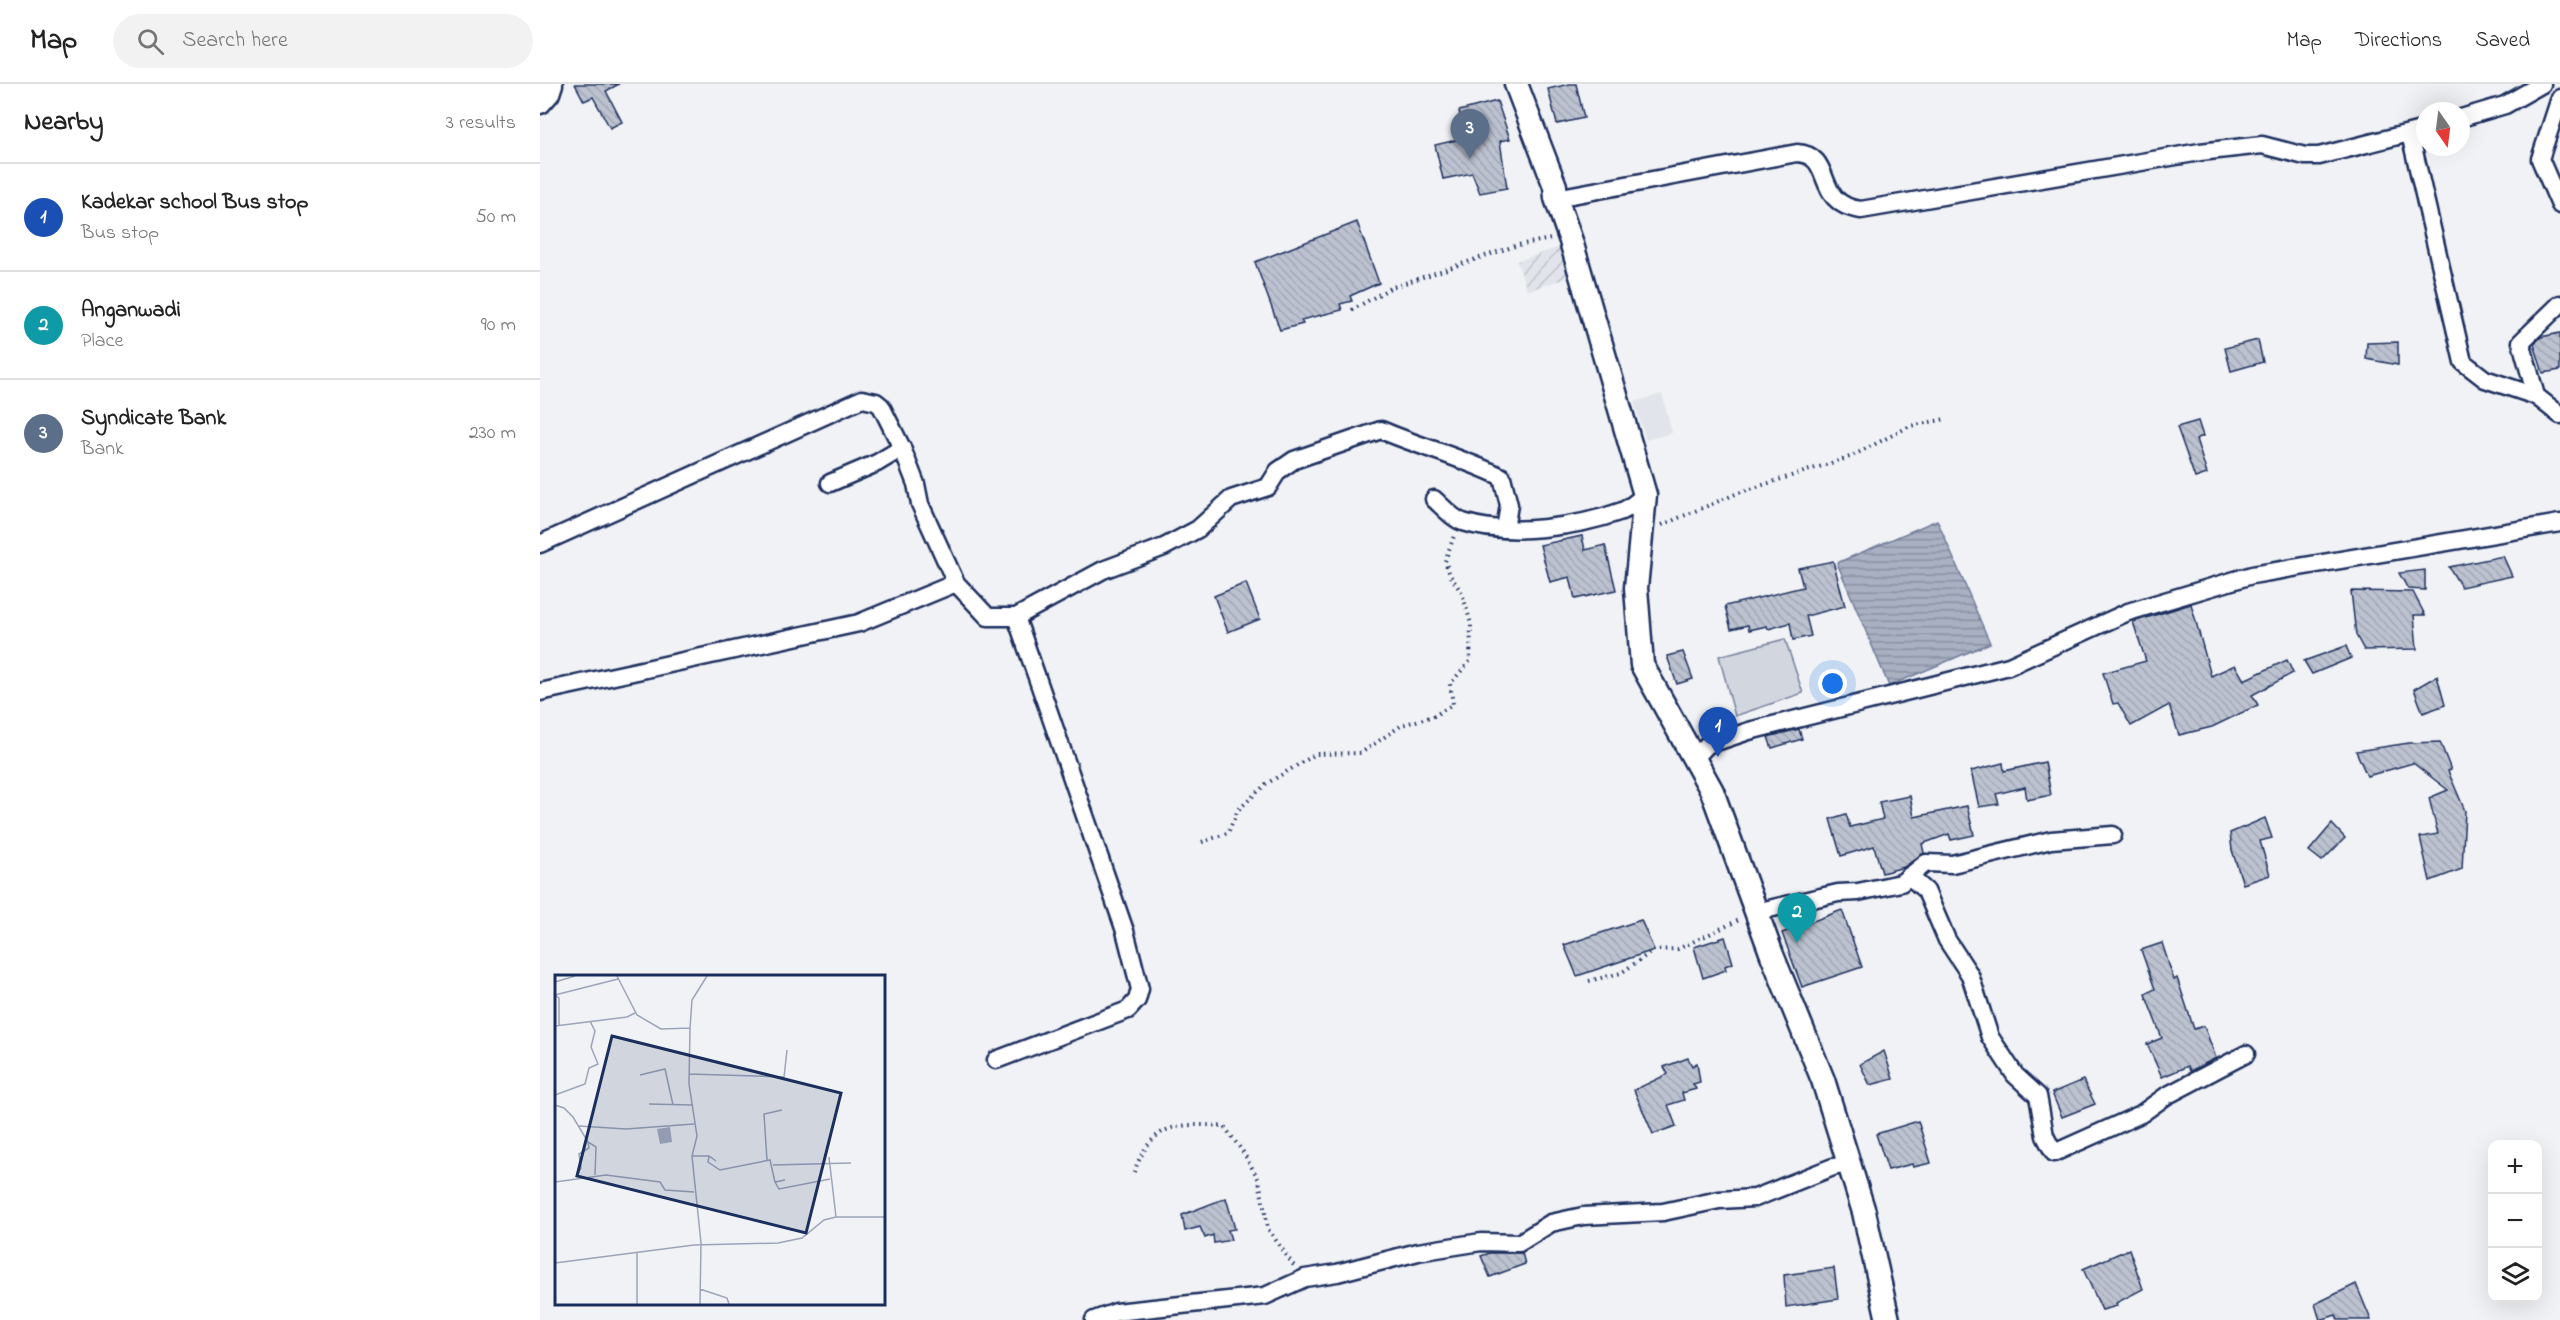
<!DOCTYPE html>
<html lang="en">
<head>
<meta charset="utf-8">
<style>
  :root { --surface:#fff; --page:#f2f2f2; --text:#222; --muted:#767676; --line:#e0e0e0; --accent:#b45309 }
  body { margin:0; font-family:"Indie Flower",sans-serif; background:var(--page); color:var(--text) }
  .controls { position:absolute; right:18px; bottom:18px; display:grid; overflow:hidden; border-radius:12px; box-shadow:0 6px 24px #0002 }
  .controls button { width:54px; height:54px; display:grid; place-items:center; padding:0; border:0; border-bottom:2px solid var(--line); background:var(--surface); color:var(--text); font:30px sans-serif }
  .compass { position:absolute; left:1876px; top:18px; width:54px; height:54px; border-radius:50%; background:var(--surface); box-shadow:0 6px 24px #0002; rotate:166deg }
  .you { position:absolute; left:1293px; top:600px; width:21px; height:21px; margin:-15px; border:4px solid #fff; border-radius:50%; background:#1a73e8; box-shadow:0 0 0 9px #1a73e833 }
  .badge { display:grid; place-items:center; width:39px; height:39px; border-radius:50%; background:var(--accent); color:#fff; font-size:20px; font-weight:700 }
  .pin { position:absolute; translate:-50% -50px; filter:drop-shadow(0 2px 3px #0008) }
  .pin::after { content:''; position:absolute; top:32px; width:21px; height:18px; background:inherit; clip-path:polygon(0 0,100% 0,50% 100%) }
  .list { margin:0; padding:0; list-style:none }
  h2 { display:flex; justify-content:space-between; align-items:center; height:78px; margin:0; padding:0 24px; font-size:26px }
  h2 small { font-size:20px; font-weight:400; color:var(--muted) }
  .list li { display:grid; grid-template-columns:39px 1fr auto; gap:18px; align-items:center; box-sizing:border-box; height:108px; padding:0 24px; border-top:2px solid var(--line) }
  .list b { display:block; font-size:22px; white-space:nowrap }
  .list p { margin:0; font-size:20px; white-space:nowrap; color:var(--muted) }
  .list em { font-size:20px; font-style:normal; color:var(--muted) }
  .icon { flex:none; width:33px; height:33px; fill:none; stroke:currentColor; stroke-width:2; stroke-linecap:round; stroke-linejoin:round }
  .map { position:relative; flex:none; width:2020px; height:1236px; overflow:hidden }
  header { display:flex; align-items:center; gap:36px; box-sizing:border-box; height:84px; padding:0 30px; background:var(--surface); border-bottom:2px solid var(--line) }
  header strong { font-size:28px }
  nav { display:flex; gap:33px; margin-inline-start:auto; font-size:21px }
  .search { width:420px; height:54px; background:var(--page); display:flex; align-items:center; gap:15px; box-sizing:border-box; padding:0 21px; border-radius:33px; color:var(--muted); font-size:22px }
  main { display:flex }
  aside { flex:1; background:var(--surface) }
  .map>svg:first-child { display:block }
</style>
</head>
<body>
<header>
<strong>Map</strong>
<div class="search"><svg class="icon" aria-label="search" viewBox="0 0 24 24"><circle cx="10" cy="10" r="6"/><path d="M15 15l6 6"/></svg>Search here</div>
<nav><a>Map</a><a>Directions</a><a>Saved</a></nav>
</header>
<main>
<aside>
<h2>Nearby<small>3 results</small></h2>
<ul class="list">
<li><span class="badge" style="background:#1a4fb4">1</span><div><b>Kadekar school Bus stop</b><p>Bus stop</p></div><em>50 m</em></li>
<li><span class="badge" style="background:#0f9aa8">2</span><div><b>Anganwadi</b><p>Place</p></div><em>90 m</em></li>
<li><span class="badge" style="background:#5c6f8a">3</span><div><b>Syndicate Bank</b><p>Bank</p></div><em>230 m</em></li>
</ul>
</aside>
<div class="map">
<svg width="2020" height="1236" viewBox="0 0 2020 1236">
  <defs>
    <pattern id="industrial-furrows" width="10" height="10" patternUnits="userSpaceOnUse" patternTransform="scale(1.5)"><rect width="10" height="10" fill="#e1e4ea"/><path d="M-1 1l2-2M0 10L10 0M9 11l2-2" fill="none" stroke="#c0c4cb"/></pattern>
    <pattern id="water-rules" width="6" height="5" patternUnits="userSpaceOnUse" patternTransform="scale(1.5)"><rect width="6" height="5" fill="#a8b0c2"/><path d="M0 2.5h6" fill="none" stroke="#8890a1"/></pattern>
    <pattern id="building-back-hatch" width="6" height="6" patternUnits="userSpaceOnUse" patternTransform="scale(1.5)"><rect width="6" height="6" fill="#bcc2d0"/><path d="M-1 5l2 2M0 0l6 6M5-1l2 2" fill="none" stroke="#a1a7b5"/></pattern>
  </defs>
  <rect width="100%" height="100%" fill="#f1f2f5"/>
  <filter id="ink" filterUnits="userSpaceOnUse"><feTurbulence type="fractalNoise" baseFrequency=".0167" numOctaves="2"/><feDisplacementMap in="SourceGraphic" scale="12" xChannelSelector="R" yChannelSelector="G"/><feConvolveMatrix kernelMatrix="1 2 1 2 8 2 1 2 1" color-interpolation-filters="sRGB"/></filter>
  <g filter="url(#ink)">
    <path fill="#e1e4ea" d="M1122,310L1132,349L1106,356L1094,318Z"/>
    <path fill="url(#industrial-furrows)" d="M1020,163L1030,193L987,207L977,177Z"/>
    <path fill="#d2d6df" stroke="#76829e" stroke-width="1.5" d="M1245,555L1263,609L1195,632L1179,572Z"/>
    <path fill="url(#water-rules)" stroke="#707c9a" stroke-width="1.5" d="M1397,436L1450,559L1349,602L1297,479Z"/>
    <g fill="url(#building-back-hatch)" stroke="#1b2f5e" stroke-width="1.5">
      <path d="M35,0H79L66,7L82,38L70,44L53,13L44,17Z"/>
      <path d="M1029,0H1036L1044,34L1017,40L1008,5Z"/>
      <path d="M957,17L970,55L960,57L967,104L940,109L932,89L903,95L895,61L925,54L919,27Z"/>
      <path d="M817,138L839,199L810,212L812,217L800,220L802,226L761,236L763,240L740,246L715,178Z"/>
      <path d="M2020,249V286L2003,289L1994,260L2001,253Z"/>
      <path d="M1718,256L1723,278L1691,287L1685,264Z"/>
      <path d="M1858,258V281L1826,275L1827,259Z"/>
      <path d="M1658,337L1663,352L1656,355L1667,390L1655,394L1637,343Z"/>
      <path d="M1042,452L1045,466L1065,461L1076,506L1035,515L1030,493L1010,498L1000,461Z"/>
      <path d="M1963,472L1972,492L1921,503L1909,483Z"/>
      <path d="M1293,477L1305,522L1266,532L1271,552L1253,556L1250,539L1228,545L1227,542L1209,546L1208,541L1191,545L1185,522L1263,503L1258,484Z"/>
      <path d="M1885,486V506L1868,505L1859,489Z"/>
      <path d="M706,499L720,535L688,548L674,512Z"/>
      <path d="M1811,507L1873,508L1885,531H1874L1877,565L1824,566L1816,551Z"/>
      <path d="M1651,520L1671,592L1695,581L1704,596L1747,576L1753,589L1712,611L1718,621L1672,643L1639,651L1629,621L1591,642L1578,619L1573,620L1563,589L1606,577L1593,538Z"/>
      <path d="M1806,562L1811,574L1772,590L1764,577Z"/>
      <path d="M1143,568L1153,595L1137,600L1127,572Z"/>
      <path d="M1897,592L1905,621L1883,629L1874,605Z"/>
      <path d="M1259,645L1262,655L1232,664L1228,653Z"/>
      <path d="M1900,658L1911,686L1908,687L1925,727L1922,785L1890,797L1880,753L1898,750L1889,714L1908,706L1873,679L1827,692L1816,667L1869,659Z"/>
      <path d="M1505,678L1511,711L1487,716L1485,703L1456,710L1459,720L1439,723L1431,687L1463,679L1464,687Z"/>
      <path d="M1370,712L1374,733L1427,722L1434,751L1411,756L1409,750L1382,760L1384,769L1364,783L1342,789L1334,762L1301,772L1290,735L1306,730L1310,743L1343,735L1339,718Z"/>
      <path d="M1725,734L1732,754L1720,757L1730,791L1703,800L1692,766L1690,749Z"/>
      <path d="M1792,740L1805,754L1782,777L1769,767Z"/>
      <path d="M1302,826L1322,883L1262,903L1242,849Z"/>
      <path d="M1101,836L1114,866L1037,892L1024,861Z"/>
      <path d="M1185,853L1193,879L1185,882L1186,886L1163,894L1154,863Z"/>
      <path d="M1622,859L1634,896L1637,894L1654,945L1664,942L1676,974L1650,987L1648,982L1622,993L1607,960L1622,954L1605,910L1615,905L1601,866Z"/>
      <path d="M1344,967L1353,995L1330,1001L1320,980Z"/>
      <path d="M1148,974L1152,982L1157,979L1160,998L1153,1000L1156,1005L1142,1009L1144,1016L1128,1021L1136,1042L1113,1050L1094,1006L1128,990L1124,983Z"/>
      <path d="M1543,996L1555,1020L1522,1033L1512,1009Z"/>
      <path d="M1378,1037L1391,1079L1373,1083L1372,1080L1348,1086L1336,1050Z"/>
      <path d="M686,1114L695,1145L688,1146L691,1156L674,1159L673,1151L665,1154L660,1143L645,1147L642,1131Z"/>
      <path d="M1589,1165L1603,1205L1576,1219L1577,1222L1562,1226L1543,1185Z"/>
      <path d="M950,1169H982L985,1180L950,1193L941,1172Z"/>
      <path d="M1294,1184L1298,1215L1246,1223L1244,1191Z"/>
      <path d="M1816,1200L1831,1236H1798L1796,1231L1780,1236L1775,1220Z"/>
    </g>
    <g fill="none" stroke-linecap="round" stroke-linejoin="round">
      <g stroke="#1b2f5e" stroke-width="21">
        <g id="street">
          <path d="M2020,14L2000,75L2020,121"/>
          <path d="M1921,34L1965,21L2002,0"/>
          <path d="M1870,50L1923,278L1945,295L1996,312"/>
          <path d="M1016,114L1257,69C1296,71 1272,120 1321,126L1660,68L1722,61L1765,72H1779L1885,45"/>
          <path d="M2020,220L1981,258L1996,312L2020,331"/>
          <path d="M290,399L337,379L362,364L376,400L380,420L416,499L448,533H476L563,486L624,463L658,445L691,415L728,403L738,387L754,376L841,346C881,363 923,374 962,393L969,421L965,445"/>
          <path d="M894,415C902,422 913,435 923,438C969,453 1038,443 1082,427C1090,424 1098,416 1105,411"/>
          <path d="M0,460L322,315L336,318L341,322L362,364"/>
          <path d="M0,608L319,539L416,499"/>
          <path d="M1154,675L1167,661L1209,647L1469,582L1588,528L1712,491L2020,439"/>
          <path d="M1369,792L1386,807L1407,856L1430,891L1450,953L1475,991L1498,1012L1505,1052L1514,1069L1601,1030L1626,1012L1706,970"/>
          <path d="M1216,828L1298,809L1318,808L1361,799L1386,779L1412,780L1511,756L1573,751"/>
          <path d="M456,976L588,926L597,916L600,905L585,847L476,533"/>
          <path d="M554,1236L576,1228L725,1212L765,1194L797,1189L878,1168L941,1158L979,1159L1011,1139L1043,1132L1123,1128L1179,1116L1215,1114L1293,1083L1309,1080"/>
        </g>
      </g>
      <g stroke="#1b2f5e" stroke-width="27">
        <g id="secondary">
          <path d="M976,0L1015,102L1016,114L1031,157L1105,411L1096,504L1102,581L1172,707L1232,871L1283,996L1324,1128L1348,1236"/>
          <path d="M0,18L8,9L11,0"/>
        </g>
      </g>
      <g stroke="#1b2f5e" stroke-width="4" stroke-dasharray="1.5 4.5" stroke-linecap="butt">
        <path d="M812,226L850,204L978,161L1011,155"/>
        <path d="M1122,441L1198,409L1310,373L1370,342L1406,335"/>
        <path d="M662,758L688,749L698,726L726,700L776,670L821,669L862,641L894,632L913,620L910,600L930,577L931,540L922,509L910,491L905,477L914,452"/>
        <path d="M1049,897L1081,889L1114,866L1138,865L1199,836"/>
        <path d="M594,1088C612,1039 636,1039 684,1042L703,1068L719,1096L728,1145L754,1182"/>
      </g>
      <use href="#street" stroke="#fff" stroke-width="16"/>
      <use href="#secondary" stroke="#fff" stroke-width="22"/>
    </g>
  </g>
  <g transform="translate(15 891)">
    <rect width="330" height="330" fill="#f1f2f5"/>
    <path d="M115,152L117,167L105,169L102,154Z" fill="#a8b0c2"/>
    <path fill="none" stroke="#9ba4b9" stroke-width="1.5" d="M62,1L82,40L106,54L135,53L134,109L142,161L137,181L146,268L145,329M0,7L20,1M0,20L63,4M0,20L4,23V50M0,51L72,42L80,38M135,53L137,25L152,1M134,99L229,102L232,75M85,100L110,94L118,130M0,120L30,109L34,93L43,89L36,72L40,56L35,46M94,129L137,130M0,130L9,133L18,142L33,167L34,173L24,179L26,193L21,202M24,151L71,154L139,149M33,167L41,172L40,200M137,181H154L161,186M154,181L153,187L165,195L215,185L220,207L230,205M274,182L281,242M212,185L209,139L227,135M218,190L296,188M0,207L51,200L105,207L110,215L139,217M220,207L224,214L275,204M82,277V329M0,288L139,270L223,268L247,263L269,245L281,242H330M145,314L172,323L174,329"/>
    <path fill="#1b2f5e" fill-opacity="0.15" stroke="#1b2f5e" stroke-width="3" d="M57,61L286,118L251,258L22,201Z"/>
    <rect width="330" height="330" fill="none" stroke="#1b2f5e" stroke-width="3"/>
  </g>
</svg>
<div class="controls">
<button>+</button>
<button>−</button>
<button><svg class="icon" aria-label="layers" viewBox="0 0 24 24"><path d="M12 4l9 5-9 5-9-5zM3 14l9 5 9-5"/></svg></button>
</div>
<svg class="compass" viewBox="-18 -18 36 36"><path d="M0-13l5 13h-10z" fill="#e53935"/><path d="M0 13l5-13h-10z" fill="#767676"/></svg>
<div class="you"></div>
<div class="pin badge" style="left:1178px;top:673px;background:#1a4fb4">1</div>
<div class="pin badge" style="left:1257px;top:859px;background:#0f9aa8">2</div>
<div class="pin badge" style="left:930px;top:75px;background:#5c6f8a">3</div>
</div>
</main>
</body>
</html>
